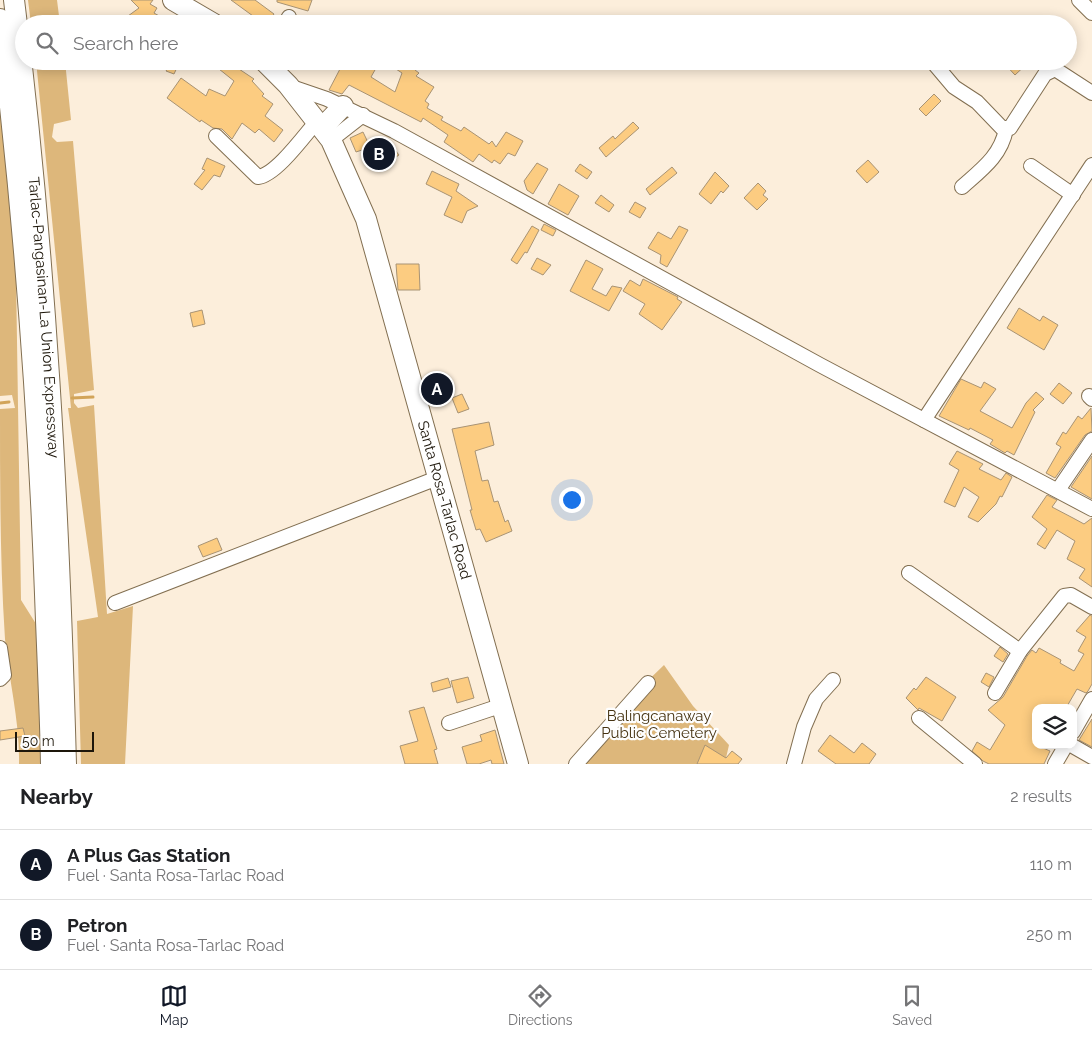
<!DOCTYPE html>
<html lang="en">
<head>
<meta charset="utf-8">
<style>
  :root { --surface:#fff; --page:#f2f2f2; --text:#202124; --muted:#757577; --line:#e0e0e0; --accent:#111827 }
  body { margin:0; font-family:Raleway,sans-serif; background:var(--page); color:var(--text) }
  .controls { position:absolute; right:15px; bottom:15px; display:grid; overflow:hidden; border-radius:10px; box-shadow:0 2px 12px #0003 }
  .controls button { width:45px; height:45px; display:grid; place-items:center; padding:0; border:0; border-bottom:1px solid var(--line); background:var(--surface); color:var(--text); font:25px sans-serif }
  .scale { position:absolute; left:15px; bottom:12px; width:79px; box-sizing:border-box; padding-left:5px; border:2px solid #1d160a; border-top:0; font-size:14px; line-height:18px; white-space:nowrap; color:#1d160a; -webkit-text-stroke:4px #fefefe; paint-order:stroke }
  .you { position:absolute; left:571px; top:499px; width:18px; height:18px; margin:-12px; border:4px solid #fff; border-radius:50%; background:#1a73e8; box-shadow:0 0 0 8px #1a73e833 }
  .badge { display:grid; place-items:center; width:32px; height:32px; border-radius:50%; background:var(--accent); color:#fff; font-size:16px; font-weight:700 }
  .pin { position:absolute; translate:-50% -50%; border:2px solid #fff; box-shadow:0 1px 5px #0006 }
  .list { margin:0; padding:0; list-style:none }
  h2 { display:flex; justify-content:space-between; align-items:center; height:65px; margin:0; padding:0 20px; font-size:21px }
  h2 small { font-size:16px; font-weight:400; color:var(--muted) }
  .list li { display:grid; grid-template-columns:32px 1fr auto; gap:15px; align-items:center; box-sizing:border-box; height:70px; padding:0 20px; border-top:1px solid var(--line) }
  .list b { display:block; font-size:19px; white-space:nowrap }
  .list p { margin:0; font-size:16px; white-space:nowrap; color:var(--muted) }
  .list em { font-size:16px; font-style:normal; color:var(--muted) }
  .icon { flex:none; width:28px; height:28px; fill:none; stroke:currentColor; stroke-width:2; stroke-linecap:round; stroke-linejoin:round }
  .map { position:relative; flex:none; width:1092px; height:764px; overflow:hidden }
  .search { position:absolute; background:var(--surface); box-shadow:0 2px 12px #0003; left:15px; right:15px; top:15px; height:55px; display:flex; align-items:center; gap:12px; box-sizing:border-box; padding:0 18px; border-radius:28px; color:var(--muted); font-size:19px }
  .sheet { height:205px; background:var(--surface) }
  nav { display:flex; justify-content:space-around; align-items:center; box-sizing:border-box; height:70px; border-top:1px solid var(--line); background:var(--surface); font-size:14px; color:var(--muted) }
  nav a { display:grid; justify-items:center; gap:2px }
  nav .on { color:var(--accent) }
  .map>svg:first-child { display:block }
</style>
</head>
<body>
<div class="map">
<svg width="1092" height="764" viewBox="0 0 1092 764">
  <rect width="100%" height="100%" fill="#fceedb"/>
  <g fill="#ddb77b">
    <path d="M28,0H57L60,24H31Z"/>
    <path d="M36,61H65L71,120L54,124L52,137L57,142L73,141L94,390L74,394V403L78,408L94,405L107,614L133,606L125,764H81L77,621L98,617L68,408H71Z"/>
    <path d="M0,88L16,276L21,600L43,635L42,764H19C20,722 9,681 5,639C0,562 0,485 0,409L15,408L12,395L0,396Z"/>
    <path d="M664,665L693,706L729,745L726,758L731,764H573L628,700Z"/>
  </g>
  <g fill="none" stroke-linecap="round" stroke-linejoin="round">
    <g stroke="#d2a459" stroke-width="3">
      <path d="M72,398L93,397"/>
      <path d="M0,403L9,402"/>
    </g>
  </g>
  <g fill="#fccc81" stroke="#a89374">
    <path d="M131,0H153L150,4L157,8L154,13L173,24H117L139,8Z"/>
    <path d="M231,0H255L274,14L267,24H264Z"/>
    <path d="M277,0H312L308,11L277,2Z"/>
    <path d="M160,61H180L174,74L166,71L168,68Z"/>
    <path d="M209,61H227L254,79L252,81L264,94L262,96L273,104L265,116L283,130L274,142L259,129L255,133L242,123L232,139L222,129L213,128L201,120L200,122L167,98L181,78L206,96L209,89L225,96L234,81Z"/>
    <path d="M325,61H357L364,65L366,61H380L371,77L395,92L402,73L384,61H424L415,70L419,73L416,76L434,87L425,101L429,104L427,108L443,117L441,120L461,131L464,127L489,144L492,141L496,147L506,132L523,141L515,156L508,153L500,164L494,160L492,163L479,154L473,162L444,142L448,135L423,118L421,122L349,85L342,94L329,90L340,69Z"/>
    <path d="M1002,61H1030L1015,75Z"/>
    <path d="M934,94L941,101L926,116L919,109Z"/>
    <path d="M633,122L639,128L606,157L599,148L613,136L615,139Z"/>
    <path d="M363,132L375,157L391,145L399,155L377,170L362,150L356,152L350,138Z"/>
    <path d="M207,158L225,166L220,177L214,175L202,190L194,184L205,170L202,169Z"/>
    <path d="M868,160L879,172L867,183L856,171Z"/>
    <path d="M537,163L548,169L533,194L527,190L524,181Z"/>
    <path d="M580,164L592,172L587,179L575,171Z"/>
    <path d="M672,167L677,173L650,195L646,189Z"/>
    <path d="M432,171L459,184L456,191L478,206L467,211L462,223L444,215L452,197L426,184Z"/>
    <path d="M715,172L729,186L723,193L721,191L711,204L699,194Z"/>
    <path d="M758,183L766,191L763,195L768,199L757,210L744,198Z"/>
    <path d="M559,184L579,196L568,215L548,204Z"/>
    <path d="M601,195L614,205L609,212L595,203Z"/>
    <path d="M635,202L646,208L640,218L629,212Z"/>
    <path d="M544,224L556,230L553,236L541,230Z"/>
    <path d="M532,226L539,230L527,253L525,252L517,264L511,260Z"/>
    <path d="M679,226L688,230L667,267L660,263L661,255L648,248L658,232L671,239Z"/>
    <path d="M537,258L551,265L543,275L531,269Z"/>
    <path d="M586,260L603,269L592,289L606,296L612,286L622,288L609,311L570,291Z"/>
    <path d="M396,264H419L420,290H398Z"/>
    <path d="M643,279L678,297L677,299L682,302L662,330L639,314L645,304L623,291L630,280L640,286Z"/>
    <path d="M1019,308L1040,321L1043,316L1058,325L1044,350L1007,328Z"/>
    <path d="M202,310L205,324L193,327L190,313Z"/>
    <path d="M961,379L981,388L984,382L996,389L980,411L1012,428L1026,403L1036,392L1044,399L1033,410L1035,412L1014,455L1007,451L1005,453L990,444L993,440L970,428L969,430L939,416Z"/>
    <path d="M440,383L442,392L434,394L431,386Z"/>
    <path d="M1059,383L1072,393L1063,404L1050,394Z"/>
    <path d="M462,394L469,409L458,413L452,398Z"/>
    <path d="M1091,408L1092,431L1085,435L1055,478L1046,473L1061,447L1056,444L1063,432L1066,434L1078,416L1082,419Z"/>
    <path d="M489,422L494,445L475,451L482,481L488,480L494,502L498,501L505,522L508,520L512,531L486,542L480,529L476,530L470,510H472L452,429Z"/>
    <path d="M957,451L983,464L979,469L1001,480L1006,473L1012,477L1002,497L1000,496L996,504L978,522L968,517L979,497L964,487L955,507L944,502L959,470L949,464Z"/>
    <path d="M1092,456V499L1071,487Z"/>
    <path d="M1047,495L1057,500L1052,507L1073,518L1084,524L1092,518V587L1079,578L1085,569L1067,559L1075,541L1057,530L1045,549L1037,544L1047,529L1032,517Z"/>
    <path d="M217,538L222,550L203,557L198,546Z"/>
    <path d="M1090,615L1092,616V684L1088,691L1086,693L1077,689L1066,708H1036V745L1050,751L1044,764H989L983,761L972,751L977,742L990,750L1005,725L988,710L1003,697L1027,656L1032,650L1036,653L1039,648L1061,660L1060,663L1074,671L1084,654L1078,651L1086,637L1076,631Z"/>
    <path d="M1000,647L1008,654L1003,662L994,656Z"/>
    <path d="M986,673L994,677L989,687L981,682Z"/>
    <path d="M468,677L474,698L457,703L451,681Z"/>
    <path d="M926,677L956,697L942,721L919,708L918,710L906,698L914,688L916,690Z"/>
    <path d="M448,678L451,687L433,692L431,683Z"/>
    <path d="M424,707L437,749L434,750L438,764H405L400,746L418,741L409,711Z"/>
    <path d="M1092,719V747L1079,740Z"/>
    <path d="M23,728L25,736L0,740V731Z"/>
    <path d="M495,730L504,764H492L491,760L479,764H467L462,747L482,741L480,735Z"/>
    <path d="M830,735L854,753L862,743L876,754L869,764H836L818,751Z"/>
    <path d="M705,745L726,758L732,751L742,759L738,764H697Z"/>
  </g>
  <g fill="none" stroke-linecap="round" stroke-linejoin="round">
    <g stroke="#826f51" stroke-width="16">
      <g id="minor">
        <path d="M1079,0L1092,13"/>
        <path d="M285,24L289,17"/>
        <path d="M932,61L954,87L977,102L1002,128H1010L1045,74L1055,69L1092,93"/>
        <path d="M289,86L327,99L394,131L820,365L1092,509"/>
        <path d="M216,136L258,177C276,175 304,136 317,121"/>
        <path d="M331,140L363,115"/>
        <path d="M1031,166L1073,195"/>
        <path d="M962,187C981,170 1001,156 1006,129"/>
        <path d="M1089,396L1092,399"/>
        <path d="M924,420L1092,165"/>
        <path d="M1058,490L1092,440"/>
        <path d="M909,573L1020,651L1064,596L1071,595L1092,607"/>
        <path d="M115,603L440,477"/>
        <path d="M0,648L4,675L0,679"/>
        <path d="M995,693L1020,651"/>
        <path d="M919,718L975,764"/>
        <path d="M449,723L500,706"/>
        <path d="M1073,732L1092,699"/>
        <path d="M1071,745L1092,757"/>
        <path d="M576,764L648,683"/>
        <path d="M794,764L804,727L816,699L833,680"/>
        <path d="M1055,764L1066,745"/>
      </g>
    </g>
    <g stroke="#826f51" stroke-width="22">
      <g id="highway">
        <path id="s1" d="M14,0C46,253 59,509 66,764"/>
        <path d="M173,0L214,24"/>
        <path d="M0,19C23,210 38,402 45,594C47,651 50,707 51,764"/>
        <path id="s2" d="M264,61L288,85L331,140L366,219L518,764"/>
        <path d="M322,128L343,106"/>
      </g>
    </g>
    <use href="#minor" stroke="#fff" stroke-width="14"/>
    <use href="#highway" stroke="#fff" stroke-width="20"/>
  </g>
  <g text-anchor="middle" stroke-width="4.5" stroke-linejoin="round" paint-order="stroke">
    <g font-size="15" fill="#1d160a" stroke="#fefefe">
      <text dy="5" stroke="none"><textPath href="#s1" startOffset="319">Tarlac-Pangasinan-La Union Expressway</textPath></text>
      <text dy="5" stroke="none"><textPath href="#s2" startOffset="482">Santa Rosa-Tarlac Road</textPath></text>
    </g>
    <g font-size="15" fill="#463312" stroke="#fefefe">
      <text x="659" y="721">Balingcanaway<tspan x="659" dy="17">Public Cemetery</tspan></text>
    </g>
  </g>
</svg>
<div class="controls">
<button><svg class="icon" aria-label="layers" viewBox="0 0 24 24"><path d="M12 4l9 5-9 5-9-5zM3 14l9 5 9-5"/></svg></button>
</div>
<div class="scale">50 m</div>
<div class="you"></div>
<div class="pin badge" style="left:437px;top:389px">A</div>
<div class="pin badge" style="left:379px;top:154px">B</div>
<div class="search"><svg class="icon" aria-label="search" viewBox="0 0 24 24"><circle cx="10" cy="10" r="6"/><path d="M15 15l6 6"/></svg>Search here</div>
</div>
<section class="sheet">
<h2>Nearby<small>2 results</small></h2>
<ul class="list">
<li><span class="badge">A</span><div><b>A Plus Gas Station</b><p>Fuel · Santa Rosa-Tarlac Road</p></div><em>110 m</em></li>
<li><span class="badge">B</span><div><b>Petron</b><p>Fuel · Santa Rosa-Tarlac Road</p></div><em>250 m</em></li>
</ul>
</section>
<nav>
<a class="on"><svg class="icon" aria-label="map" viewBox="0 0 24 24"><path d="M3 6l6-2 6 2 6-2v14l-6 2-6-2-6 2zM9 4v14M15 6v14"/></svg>Map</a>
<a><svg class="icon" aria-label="directions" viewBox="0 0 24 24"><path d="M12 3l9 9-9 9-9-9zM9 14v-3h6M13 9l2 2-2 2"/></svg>Directions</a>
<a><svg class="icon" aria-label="saved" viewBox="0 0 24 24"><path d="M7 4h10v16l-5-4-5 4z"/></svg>Saved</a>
</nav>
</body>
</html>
